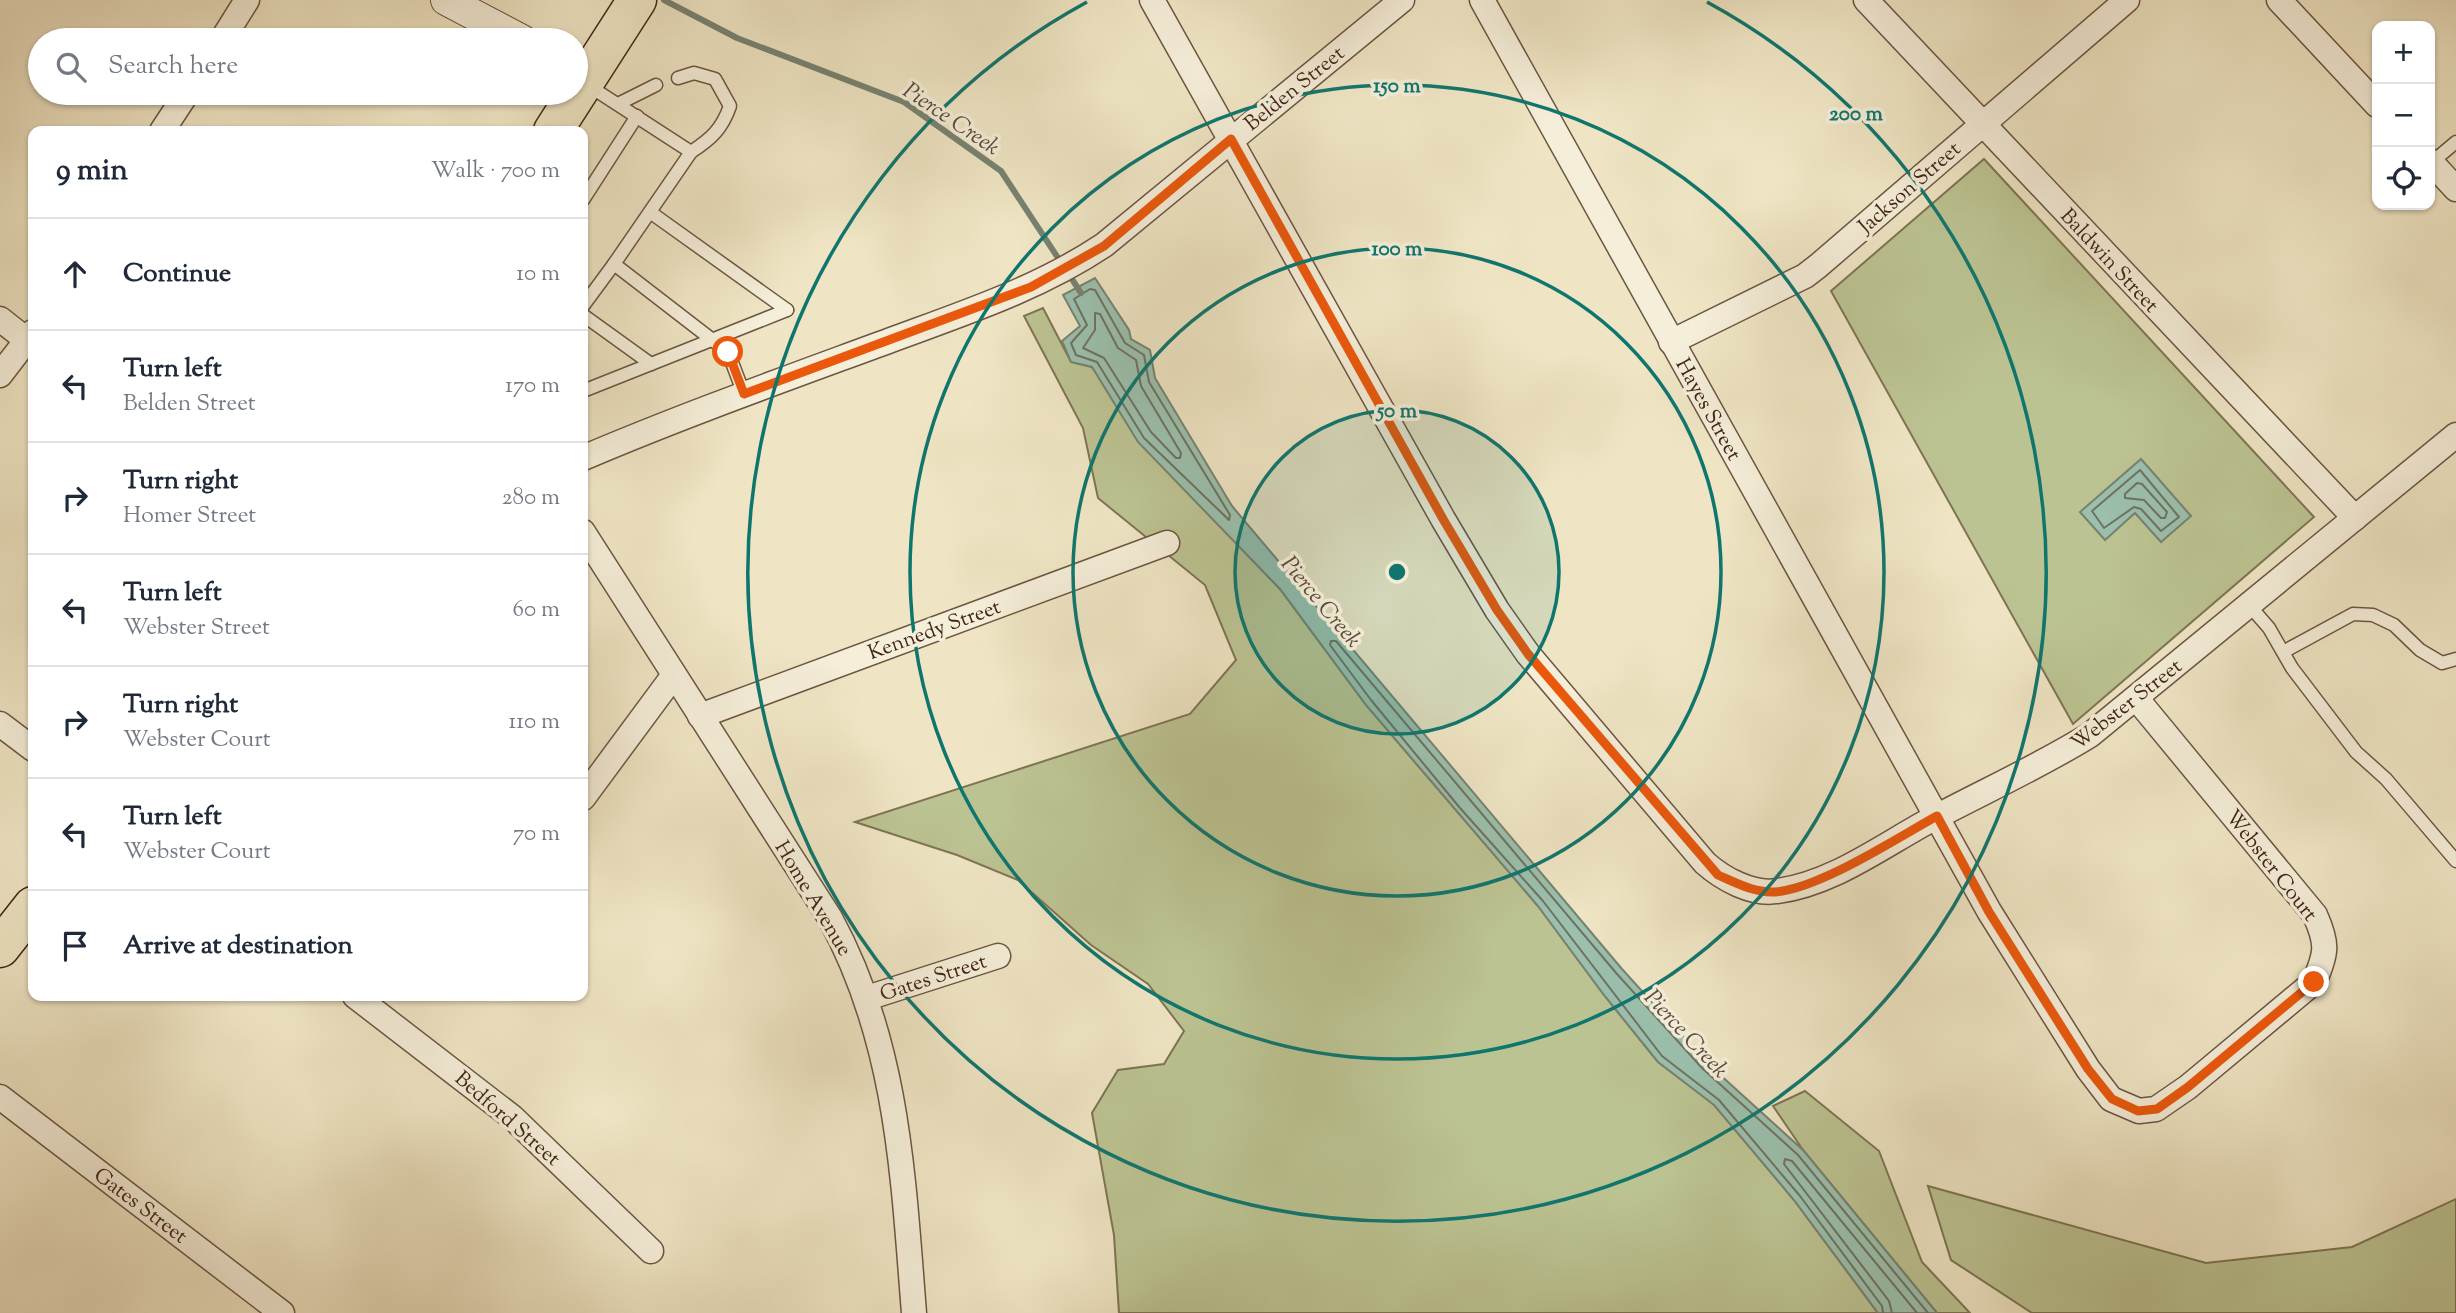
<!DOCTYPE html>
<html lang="en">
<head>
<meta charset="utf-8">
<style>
  :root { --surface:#fff; --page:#f6f6f7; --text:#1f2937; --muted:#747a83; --line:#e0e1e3 }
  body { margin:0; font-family:"Sorts Mill Goudy",serif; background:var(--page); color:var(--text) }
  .controls { position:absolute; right:21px; top:21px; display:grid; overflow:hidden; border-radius:14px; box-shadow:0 2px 5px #0004 }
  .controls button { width:63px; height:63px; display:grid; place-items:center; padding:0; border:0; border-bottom:2px solid var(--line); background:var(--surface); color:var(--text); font:35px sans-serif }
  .stop { position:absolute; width:21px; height:21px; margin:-16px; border:5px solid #ea580c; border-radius:50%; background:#fff }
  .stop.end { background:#ea580c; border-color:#fff; box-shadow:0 2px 7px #0008 }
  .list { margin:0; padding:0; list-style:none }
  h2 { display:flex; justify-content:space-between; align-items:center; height:91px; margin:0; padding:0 28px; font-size:30px }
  h2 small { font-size:23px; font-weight:400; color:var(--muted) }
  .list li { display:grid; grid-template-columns:46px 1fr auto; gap:21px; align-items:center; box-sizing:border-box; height:112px; padding:0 28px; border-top:2px solid var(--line) }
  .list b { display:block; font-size:26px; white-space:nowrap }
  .list p { margin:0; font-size:23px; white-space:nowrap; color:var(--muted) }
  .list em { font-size:23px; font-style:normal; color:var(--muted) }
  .icon { flex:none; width:38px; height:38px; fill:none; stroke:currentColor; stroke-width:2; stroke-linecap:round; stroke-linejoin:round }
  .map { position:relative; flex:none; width:2456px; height:1313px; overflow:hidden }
  .search { position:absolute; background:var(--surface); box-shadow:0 2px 5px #0004; left:28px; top:28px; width:560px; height:77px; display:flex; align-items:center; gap:18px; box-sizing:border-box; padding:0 24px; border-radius:38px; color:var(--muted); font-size:26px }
  .panel { position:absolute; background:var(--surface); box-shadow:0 2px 5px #0004; left:28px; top:126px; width:560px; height:875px; border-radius:14px }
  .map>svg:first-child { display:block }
</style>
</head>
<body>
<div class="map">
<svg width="2456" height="1313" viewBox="0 0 2456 1313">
  <rect width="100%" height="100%" fill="#efe5c4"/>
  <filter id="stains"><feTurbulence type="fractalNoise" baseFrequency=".00286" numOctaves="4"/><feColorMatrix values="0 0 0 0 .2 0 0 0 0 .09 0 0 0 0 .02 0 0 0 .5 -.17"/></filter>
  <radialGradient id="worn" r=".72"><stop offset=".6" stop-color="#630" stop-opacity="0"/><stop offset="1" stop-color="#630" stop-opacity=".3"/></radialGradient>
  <g fill="#bcc392" stroke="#7e7454" stroke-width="2">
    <path d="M1984,159L2314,517L2073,724L1831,291Z"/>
    <path d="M1043,308L1071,362L1092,367L1221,526L1280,589L1366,705L1538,906L1604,995L1658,1062L1714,1104L1794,1200L1878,1313H1119L1114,1235L1092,1113L1118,1070L1164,1064L1184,1031L1148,984L1091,945L1018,880L957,855L855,822L1190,714L1236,660L1205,585L1098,498L1083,428L1024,316Z"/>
    <path d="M1805,1091L1879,1151L1922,1262L1970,1313H1937L1803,1150L1773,1106Z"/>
    <path d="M1928,1186L2206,1263L2352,1247L2456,1199V1313H2032L1951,1260Z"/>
  </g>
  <g fill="#9bc0ad" stroke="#778271" stroke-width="2">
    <path d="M1095,278L1129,330L1131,339L1150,350L1155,378L1232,506L1622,969L1707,1063L1803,1150L1937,1313H1878L1794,1200L1714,1105L1658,1062L1604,995L1538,906L1366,705L1280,589L1138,442L1092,367L1071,362L1062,341L1080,326L1063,295Z"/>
    <path d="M2141,459L2191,516L2161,542L2135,513L2105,540L2080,512Z"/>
  </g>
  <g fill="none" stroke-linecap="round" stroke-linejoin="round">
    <g stroke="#6e7262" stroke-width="2">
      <path d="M1090,289L1095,290L1125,343L1144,355L1149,382L1230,515L1229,520L1144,438L1097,362L1076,355L1071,343L1087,325L1074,299Z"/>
      <path d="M1095,313L1100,314L1118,348L1136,360L1141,386L1181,453L1180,458H1176L1151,432L1104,358L1083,348L1095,330Z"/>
      <path d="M2140,470L2179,517L2161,531L2141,509L2134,507L2104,528L2092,511Z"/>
      <path d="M2137,483L2142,484L2167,512L2165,518H2161L2144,500L2125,498V494Z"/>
      <path d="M1883,1313L1882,1306L1800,1196L1719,1100L1662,1056L1543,901L1460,808L1371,700L1330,645L1331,641H1336L1617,974L1702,1068L1798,1155L1928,1313"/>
      <path d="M1892,1313L1889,1301L1784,1164L1785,1159L1792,1161L1917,1313"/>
    </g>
    <g stroke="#778271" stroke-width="6">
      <path d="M664,0L737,38L904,102L1001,171L1062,264"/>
      <path d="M1068,273L1081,293"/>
    </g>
    <g stroke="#6c5542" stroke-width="15">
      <g id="service">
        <path d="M678,78L694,73L715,79L730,106C722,129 711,139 691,152"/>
        <path d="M586,84L691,152L614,264"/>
        <path d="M618,104L656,85"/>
        <path d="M2431,163L2456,142"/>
        <path d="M583,200L637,116"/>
        <path d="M650,212L787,310"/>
        <path d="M583,306L614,264L728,352L744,394"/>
        <path d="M583,315L651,364"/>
        <path d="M583,391L787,310"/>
        <path d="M2249,605L2269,628L2292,668L2356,752L2386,779L2456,861"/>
        <path d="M2283,652L2353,614L2373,615L2394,625L2420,650L2442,663L2456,659"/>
      </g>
    </g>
    <g stroke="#6c5542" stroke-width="27">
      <g id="minor">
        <path d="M1152,0L1443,519L1497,610L1528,654L1705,863C1723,879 1752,895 1777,891C1834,884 1886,843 1936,817C1987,790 2040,766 2090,735L2456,435"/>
        <path d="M1482,0L1989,911L2088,1069L2111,1099L2139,1111L2156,1109L2188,1087L2314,982C2327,953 2328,944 2315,915L2136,698"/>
        <path d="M1866,0L2355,518"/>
        <path d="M2279,0L2377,105"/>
        <path d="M222,40L247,0"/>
        <path d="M162,131L187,93"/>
        <path d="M2430,161L2456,189"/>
        <path d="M0,319L33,345"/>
        <path d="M1671,342L1805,276L1818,266L2127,0"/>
        <path d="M0,375L33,332"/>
        <path d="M583,458C684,415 788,378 891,340C964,313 1038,289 1104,245L1402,0"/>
        <path d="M583,532L830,918C898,1043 903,1175 914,1313"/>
        <path d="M700,716L1167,543"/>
        <path d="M0,724L33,749"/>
        <path d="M583,798L674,675"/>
        <path d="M355,996L512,1117L651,1251"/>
        <path d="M867,998L998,956"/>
        <path d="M0,1097L282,1313"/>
      </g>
    </g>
    <g stroke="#6c5542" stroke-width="32">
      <path id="tertiary" d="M446,0L522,40"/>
    </g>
    <g stroke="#402516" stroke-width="41">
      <g id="primary">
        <path d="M553,131L637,0"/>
        <path d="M0,948L33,906"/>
      </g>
    </g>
    <use href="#service" stroke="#f5eed9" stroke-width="12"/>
    <use href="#minor" stroke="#f5eed9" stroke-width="24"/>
    <use href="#tertiary" stroke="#f5eed9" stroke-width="30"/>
    <use href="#primary" stroke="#efe5c4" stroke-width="38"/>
  </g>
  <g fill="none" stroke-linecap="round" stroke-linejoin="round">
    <path stroke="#ea580c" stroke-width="9" d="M728,352L744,394L1031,287L1104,246L1231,139L1443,519L1497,610L1528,654L1718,875C1736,883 1755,893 1775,892C1819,889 1897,838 1937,816L1989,912L2088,1069L2112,1099L2138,1111L2157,1109L2188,1087L2314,982"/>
  </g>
  <circle cx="1397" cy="572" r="162" fill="#0f766e" fill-opacity=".12"/>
  <g fill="none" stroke="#0f766e" stroke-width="3.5">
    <circle cx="1397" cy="572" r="162"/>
    <circle cx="1397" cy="572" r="324"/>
    <circle cx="1397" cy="572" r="487"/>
    <path d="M1707 2A649 649 0 1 1 1087 2"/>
  </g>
  <g text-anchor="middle" stroke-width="7" stroke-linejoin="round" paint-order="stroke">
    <g font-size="21" fill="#402516" stroke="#f5eed9">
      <text transform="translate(1294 88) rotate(-39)" y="7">Belden Street</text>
      <text transform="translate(1909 187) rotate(-41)" y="7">Jackson Street</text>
      <text transform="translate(2110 260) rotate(47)" y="7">Baldwin Street</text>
      <text transform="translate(1709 409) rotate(61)" y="7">Hayes Street</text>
      <text transform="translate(934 629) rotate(-20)" y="7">Kennedy Street</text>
      <text transform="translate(2126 704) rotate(-38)" y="7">Webster Street</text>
      <text transform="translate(2272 865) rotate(52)" y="7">Webster Court</text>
      <text transform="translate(814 898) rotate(59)" y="7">Home Avenue</text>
      <text transform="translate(933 977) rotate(-18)" y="7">Gates Street</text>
      <text transform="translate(508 1118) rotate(41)" y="7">Bedford Street</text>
      <text transform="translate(141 1205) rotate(37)" y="7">Gates Street</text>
    </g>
    <g font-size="23" font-style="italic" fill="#574c3c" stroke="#f5eed9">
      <text transform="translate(952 118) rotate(34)" y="8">Pierce Creek</text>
      <text transform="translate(1322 601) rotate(50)" y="8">Pierce Creek</text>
      <text transform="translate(1687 1033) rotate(47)" y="8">Pierce Creek</text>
    </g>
  </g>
  <circle cx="1397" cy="572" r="10" fill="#0f766e" stroke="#f5eed9" stroke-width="3.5"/>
  <g font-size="21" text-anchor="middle" font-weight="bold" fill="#0f766e" stroke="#f5eed9" stroke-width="7" stroke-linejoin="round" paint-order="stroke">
    <text x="1397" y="92">150 m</text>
    <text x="1856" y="120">200 m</text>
    <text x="1397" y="255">100 m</text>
    <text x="1397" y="417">50 m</text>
  </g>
  <rect width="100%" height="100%" filter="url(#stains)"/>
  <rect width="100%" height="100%" fill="url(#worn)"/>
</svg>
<div class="controls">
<button>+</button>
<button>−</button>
<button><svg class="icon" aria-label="locate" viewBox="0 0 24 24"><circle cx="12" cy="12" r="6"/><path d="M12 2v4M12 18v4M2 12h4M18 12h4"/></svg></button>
</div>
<div class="stop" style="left:728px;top:352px"></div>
<div class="stop end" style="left:2314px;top:982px"></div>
<div class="search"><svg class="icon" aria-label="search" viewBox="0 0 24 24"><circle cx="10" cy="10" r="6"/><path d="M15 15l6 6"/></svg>Search here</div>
<section class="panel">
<h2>9 min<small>Walk · 700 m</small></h2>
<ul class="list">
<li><svg class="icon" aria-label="ahead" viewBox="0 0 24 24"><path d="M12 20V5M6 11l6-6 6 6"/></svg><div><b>Continue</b></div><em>10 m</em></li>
<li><svg class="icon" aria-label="left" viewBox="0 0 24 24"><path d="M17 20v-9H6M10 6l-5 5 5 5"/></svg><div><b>Turn left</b><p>Belden Street</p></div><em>170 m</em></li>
<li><svg class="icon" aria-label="right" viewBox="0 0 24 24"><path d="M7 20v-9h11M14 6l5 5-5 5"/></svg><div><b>Turn right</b><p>Homer Street</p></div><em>280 m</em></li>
<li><svg class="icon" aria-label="left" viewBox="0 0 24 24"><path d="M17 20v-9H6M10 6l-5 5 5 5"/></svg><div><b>Turn left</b><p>Webster Street</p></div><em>60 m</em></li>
<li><svg class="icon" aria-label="right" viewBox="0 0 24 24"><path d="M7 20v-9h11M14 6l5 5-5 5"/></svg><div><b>Turn right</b><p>Webster Court</p></div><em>110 m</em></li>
<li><svg class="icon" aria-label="left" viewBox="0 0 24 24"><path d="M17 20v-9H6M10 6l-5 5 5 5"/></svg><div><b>Turn left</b><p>Webster Court</p></div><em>70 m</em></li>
<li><svg class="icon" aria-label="arrive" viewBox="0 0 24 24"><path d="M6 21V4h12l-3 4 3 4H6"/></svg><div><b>Arrive at destination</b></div></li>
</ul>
</section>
</div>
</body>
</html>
